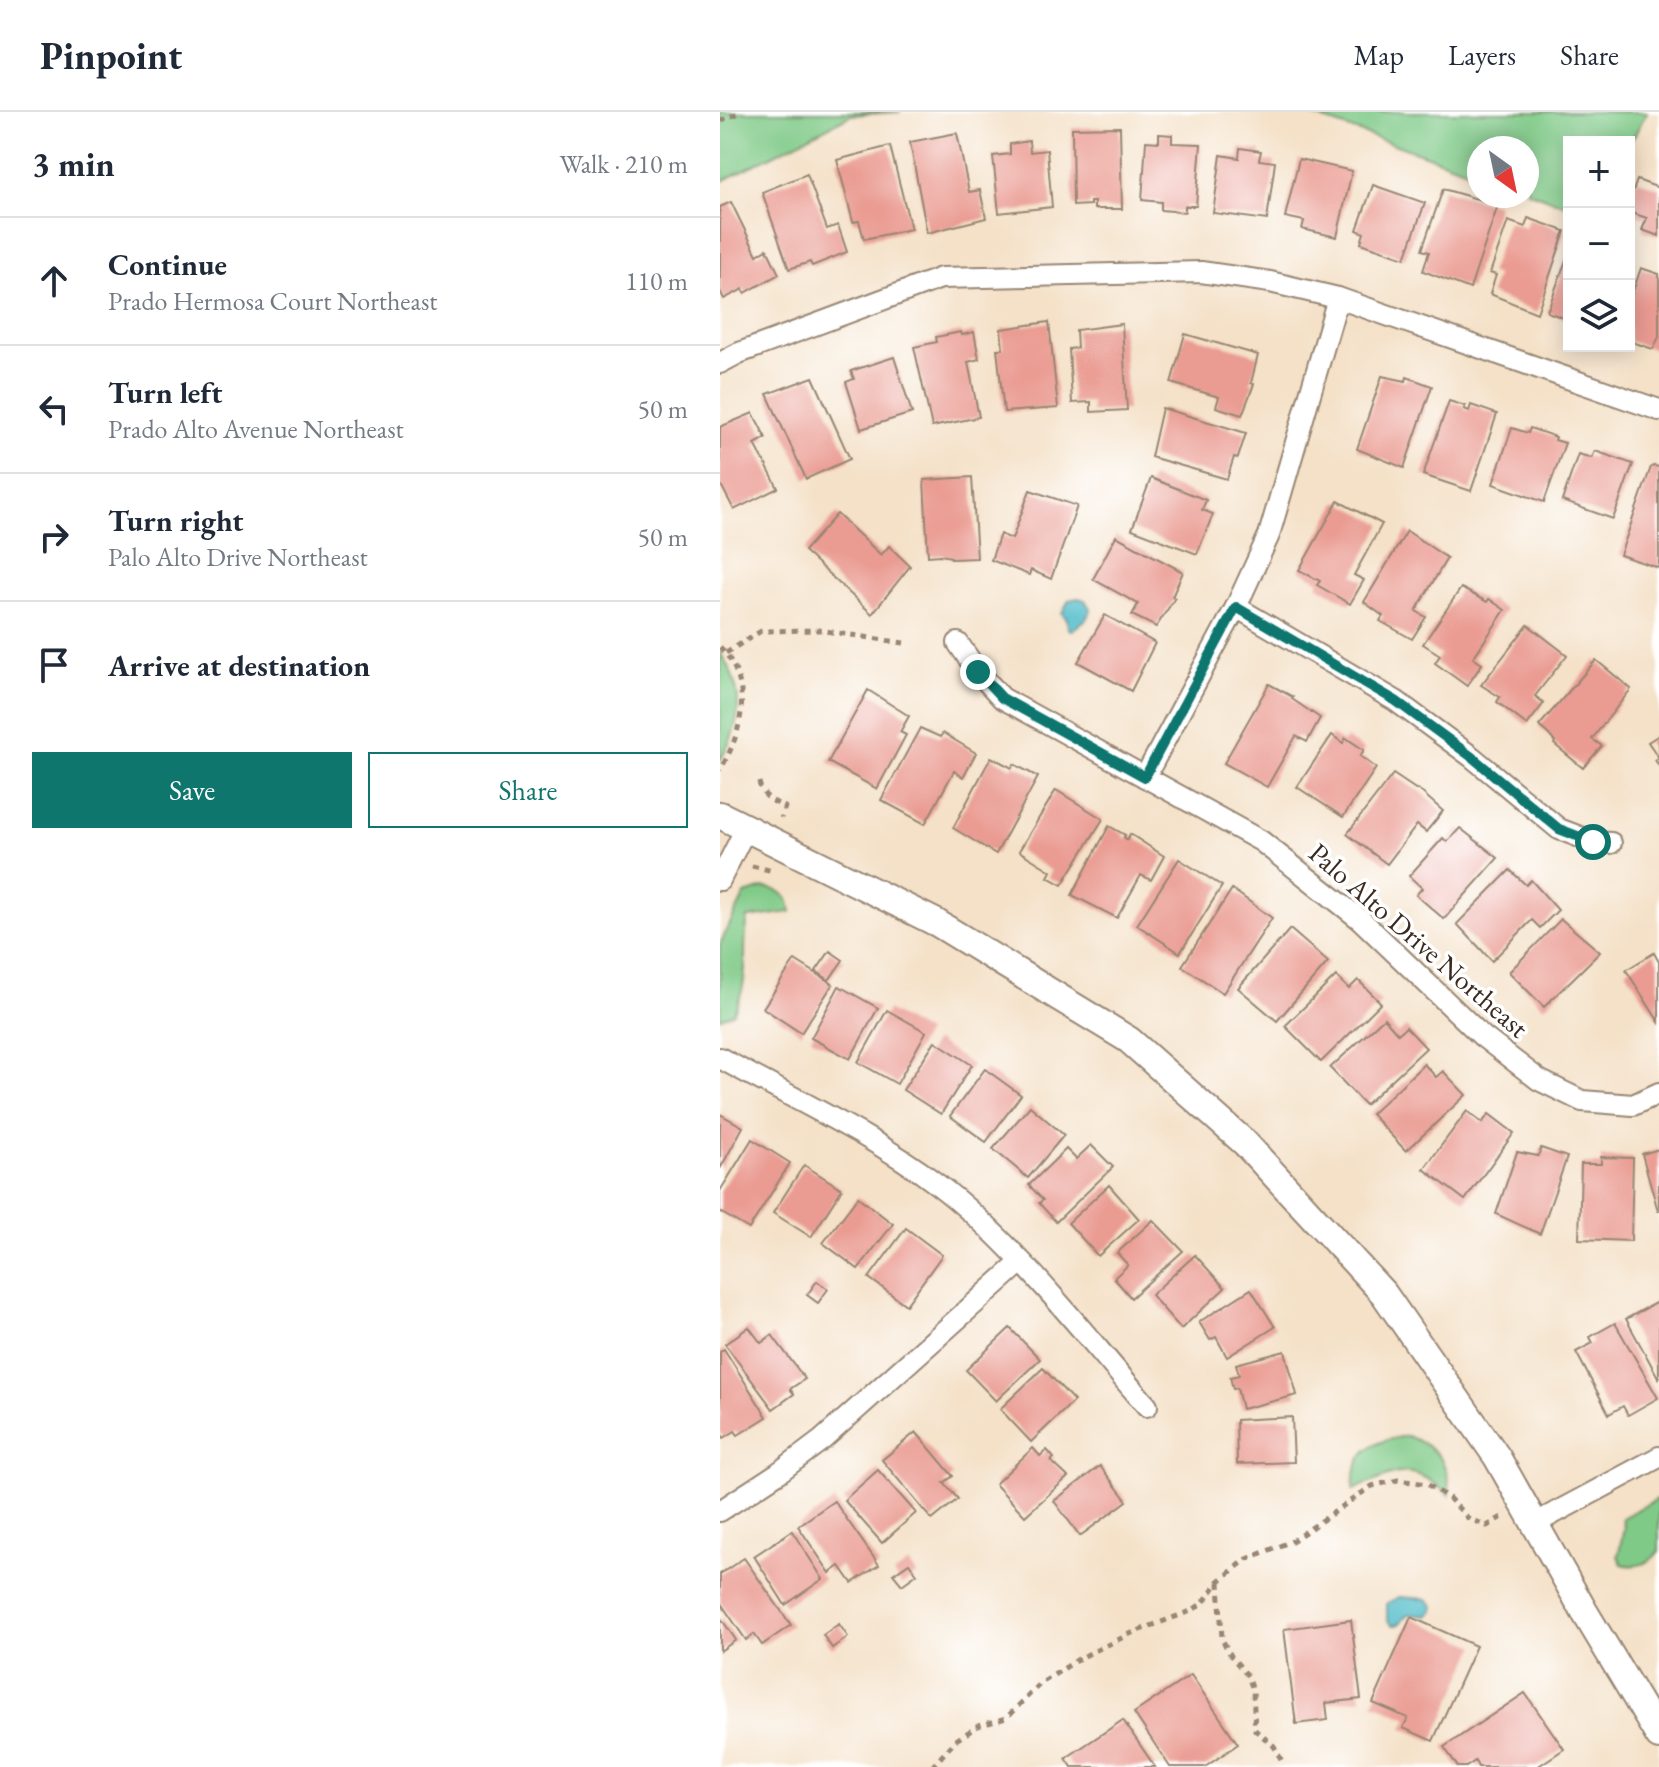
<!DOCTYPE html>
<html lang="en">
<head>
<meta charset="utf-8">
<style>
  :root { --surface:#fff; --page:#f6f6f7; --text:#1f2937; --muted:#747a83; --line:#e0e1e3; --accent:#0f766e }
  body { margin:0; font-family:"EB Garamond",serif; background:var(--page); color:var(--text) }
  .controls { position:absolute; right:24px; top:24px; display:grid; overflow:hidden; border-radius:0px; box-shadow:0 4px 20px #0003 }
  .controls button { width:72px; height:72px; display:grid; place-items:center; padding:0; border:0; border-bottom:2px solid var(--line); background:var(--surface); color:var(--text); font:40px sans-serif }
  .compass { position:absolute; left:747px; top:24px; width:72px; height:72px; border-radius:50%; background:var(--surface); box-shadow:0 4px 20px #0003; rotate:147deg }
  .stop { position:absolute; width:24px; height:24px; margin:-18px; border:6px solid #0f766e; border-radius:50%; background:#fff }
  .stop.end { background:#0f766e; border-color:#fff; box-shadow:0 2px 8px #0008 }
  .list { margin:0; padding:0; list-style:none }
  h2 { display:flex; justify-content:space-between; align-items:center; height:104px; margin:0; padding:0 32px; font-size:34px }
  h2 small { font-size:26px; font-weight:400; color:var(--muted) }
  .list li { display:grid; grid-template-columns:52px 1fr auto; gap:24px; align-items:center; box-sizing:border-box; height:128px; padding:0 32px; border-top:2px solid var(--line) }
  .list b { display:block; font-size:30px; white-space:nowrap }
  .list p { margin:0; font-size:26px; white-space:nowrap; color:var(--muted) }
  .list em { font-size:26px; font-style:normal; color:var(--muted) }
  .actions { display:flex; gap:16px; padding:24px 32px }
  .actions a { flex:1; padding:18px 0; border:2px solid var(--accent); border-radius:0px; text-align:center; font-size:28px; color:var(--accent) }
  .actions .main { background:var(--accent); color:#fff }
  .icon { flex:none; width:44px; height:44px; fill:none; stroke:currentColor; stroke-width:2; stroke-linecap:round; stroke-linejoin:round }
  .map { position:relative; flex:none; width:939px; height:1655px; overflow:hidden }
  header { display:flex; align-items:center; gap:48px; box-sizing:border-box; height:112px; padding:0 40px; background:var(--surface); border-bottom:2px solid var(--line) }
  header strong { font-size:38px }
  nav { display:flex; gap:44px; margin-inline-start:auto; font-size:28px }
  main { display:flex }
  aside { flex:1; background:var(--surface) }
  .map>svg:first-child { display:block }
</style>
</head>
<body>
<header>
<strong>Pinpoint</strong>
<nav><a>Map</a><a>Layers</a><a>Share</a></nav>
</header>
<main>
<aside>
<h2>3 min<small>Walk · 210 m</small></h2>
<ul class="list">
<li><svg class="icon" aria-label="ahead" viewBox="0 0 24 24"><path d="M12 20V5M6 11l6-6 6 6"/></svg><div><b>Continue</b><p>Prado Hermosa Court Northeast</p></div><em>110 m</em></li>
<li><svg class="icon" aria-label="left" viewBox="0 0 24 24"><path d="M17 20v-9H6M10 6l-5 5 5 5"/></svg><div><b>Turn left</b><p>Prado Alto Avenue Northeast</p></div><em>50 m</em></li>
<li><svg class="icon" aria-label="right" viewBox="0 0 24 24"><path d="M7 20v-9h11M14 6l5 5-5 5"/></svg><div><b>Turn right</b><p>Palo Alto Drive Northeast</p></div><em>50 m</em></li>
<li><svg class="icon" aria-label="arrive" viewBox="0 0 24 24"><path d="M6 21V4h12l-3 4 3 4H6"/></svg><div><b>Arrive at destination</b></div></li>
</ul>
<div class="actions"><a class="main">Save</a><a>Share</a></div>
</aside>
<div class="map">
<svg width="939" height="1655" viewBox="0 0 939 1655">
  <rect width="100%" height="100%" fill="#fff"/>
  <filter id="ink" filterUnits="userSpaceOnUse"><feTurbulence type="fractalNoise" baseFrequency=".0125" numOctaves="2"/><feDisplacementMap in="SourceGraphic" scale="16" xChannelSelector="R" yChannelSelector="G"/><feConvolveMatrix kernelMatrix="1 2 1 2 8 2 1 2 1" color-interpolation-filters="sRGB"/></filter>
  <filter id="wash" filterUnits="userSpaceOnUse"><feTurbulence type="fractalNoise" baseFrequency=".006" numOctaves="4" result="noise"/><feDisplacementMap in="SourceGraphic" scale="32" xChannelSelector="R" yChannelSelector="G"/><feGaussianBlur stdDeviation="1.8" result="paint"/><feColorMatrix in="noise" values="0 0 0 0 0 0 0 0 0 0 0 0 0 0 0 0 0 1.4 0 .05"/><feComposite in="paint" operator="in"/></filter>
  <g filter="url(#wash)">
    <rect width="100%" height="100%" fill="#f4e1c8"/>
    <g fill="#80ca88" stroke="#5e7a53" stroke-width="2">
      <path d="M0,0H181L131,3L0,70Z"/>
      <path d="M582,0H927L909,33V30H849V94L807,79V36H759V62Z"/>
      <path d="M0,541C26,578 22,611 0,649Z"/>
      <path d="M44,776C60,777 70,783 71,800L28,806C20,843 33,864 13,901L0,906V832L25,782Z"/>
      <path d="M687,1324C719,1336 728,1350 730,1383C688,1349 680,1359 633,1378C635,1339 650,1329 687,1324Z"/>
      <path d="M939,1386V1439C930,1452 916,1456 902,1452L898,1444L904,1416L902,1406Z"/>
    </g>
    <g fill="#4ebbc8" stroke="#447273" stroke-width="2">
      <path d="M358,486L365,488L371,498L366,507L352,518L348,517L347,507L342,501L349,488Z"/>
      <path d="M679,1485L707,1487L714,1494L713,1499L707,1504L688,1502L678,1513H672L667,1508V1491Z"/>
    </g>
    <g id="blocks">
      <g fill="#ea9b92">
        <path d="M400,15L402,97H374V90H370V93L353,94L352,16Z"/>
        <path d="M237,21L249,80L260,78L266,106L207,121L190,30Z"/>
        <path d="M439,22L452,23V31L481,32L476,94H465V100L441,98V90L422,88L426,29L439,30Z"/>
        <path d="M309,29L310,40L327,38L332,95L279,101L273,44L290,42V32Z"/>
        <path d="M170,34L191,117L144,127L139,109L133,110L117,48Z"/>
        <path d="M520,36L541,39L539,48L555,50L547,108L493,101L501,43L519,46Z"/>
        <path d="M579,47L632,59L617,125L582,117L584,109L565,105Z"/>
        <path d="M87,62L107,117L118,113L127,140L92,154L90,150L69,157L42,80Z"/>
        <path d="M917,68L939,76V124L922,118L927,106L909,100V91Z"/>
        <path d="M653,73L705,91L685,146L641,131L644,121L637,118Z"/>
        <path d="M723,77L778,93L750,177L703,159L709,140L702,138Z"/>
        <path d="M11,90L37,143L47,137L59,162L25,181L23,177L4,187L0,179V95Z"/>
        <path d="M808,106L845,119L817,201L770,182L776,163L770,161L788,109L805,115Z"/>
        <path d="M849,140V212L845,211L847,207L827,200Z"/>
        <path d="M921,156L939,162V225L933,237L909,229V191Z"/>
        <path d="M329,210L338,296L284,300L277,237H283L281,217Z"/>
        <path d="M402,212L407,298L371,300V290L352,291L349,237L357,236L356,218Z"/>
        <path d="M241,220L242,223L254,220L259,247L248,250L259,305L212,315L194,235L217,230L216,225Z"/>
        <path d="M465,222L538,243L531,271L534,272L522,303L496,295L499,285L451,271Z"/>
        <path d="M174,245L192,301L141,317L126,270L134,267L131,259Z"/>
        <path d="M662,264L686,269L687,265L712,274L684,356L637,337Z"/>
        <path d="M93,265L130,347L86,367L47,282Z"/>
        <path d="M729,289L745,294L744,297L749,299L751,293L777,302L751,379L703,363Z"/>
        <path d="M442,296L526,321L518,346L514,345L507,367L431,345Z"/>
        <path d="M33,301L46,326L35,332L58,376L14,398L0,371V315Z"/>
        <path d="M792,316L808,321L810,316L836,325L835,328L845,331L824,390L773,372Z"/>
        <path d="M875,339L913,352L893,407L842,389L858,342L872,346Z"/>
        <path d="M934,354L939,355V456L900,443L931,355Z"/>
        <path d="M252,365L257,446L231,447V445L221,443L208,444L204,368Z"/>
        <path d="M431,366L486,388L482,398L493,402L477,442L412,417Z"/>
        <path d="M310,378L357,394L331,467L311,458L309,463L271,448L280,422L292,427Z"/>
        <path d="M618,389L662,412L634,463L644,468L630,492L597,473L600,469L579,458Z"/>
        <path d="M117,402L161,443L169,434L190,454L152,502L84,439Z"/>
        <path d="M687,419L727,446L696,499L706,505L692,527L660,509L663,504L644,490Z"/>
        <path d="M396,424L463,460L452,485L455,486L436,515L412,503L418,492L373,467Z"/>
        <path d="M741,476L767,490L769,487L785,498L753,546L762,552L747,574L715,551L720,543L703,532Z"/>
        <path d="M385,503L435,531L411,579L358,550Z"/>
        <path d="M808,513L847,543L815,584L824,591L807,613L777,590L780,585L761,573Z"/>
        <path d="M876,548L911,577L872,627L882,634L863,656L834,632L835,630L829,623L819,614Z"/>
        <path d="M549,572L573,585L572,587L600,606L587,630L576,624L547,675L504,651Z"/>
        <path d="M148,578L189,604L180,620L186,623L157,677L108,650Z"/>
        <path d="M200,616L220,625L223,621L256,641L243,665L234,659L205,712L161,688Z"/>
        <path d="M612,623L623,631L626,626L644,638L640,644L656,656L623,705L577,675Z"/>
        <path d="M939,623V654L935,648L939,646L928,630Z"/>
        <path d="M271,645L292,656L294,652L318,665L276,742L233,716Z"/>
        <path d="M673,662L697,678L698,677L723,699L706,720L697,713L667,752L627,722Z"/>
        <path d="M336,678L383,707L342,773L328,765L331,759L299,739Z"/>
        <path d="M389,714L405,723L404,725L407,728L410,722L444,744L431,768L421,763L397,806L352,783Z"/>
        <path d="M740,716L778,746L724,807L696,783L702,776L689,764L723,726L727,730Z"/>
        <path d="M459,747L502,774L460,841L417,813Z"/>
        <path d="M790,758L806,773L811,768L838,798L820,816L812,808L772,849L737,812Z"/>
        <path d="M512,777L552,806L503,881L462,854Z"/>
        <path d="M841,807L880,840L824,895L789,860Z"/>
        <path d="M570,817L608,850L557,909L518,876Z"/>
        <path d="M110,839L123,848L109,868L96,859Z"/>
        <path d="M934,841L939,850V910L906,858Z"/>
        <path d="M75,848L113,872L81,921L43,896Z"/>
        <path d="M616,864L629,877L638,868L661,891L601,950L565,914Z"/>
        <path d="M119,874L158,896L130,947L91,926Z"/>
        <path d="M167,898L206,920L177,972L138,950Z"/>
        <path d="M664,906L678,922L686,915L706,936L645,993L610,956Z"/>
        <path d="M215,929L252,953L221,1002L183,978Z"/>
        <path d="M704,952L716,965L723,959L746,983L686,1039L651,1002Z"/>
        <path d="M265,957L301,983L266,1030L230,1004Z"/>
        <path d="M310,994L344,1023L308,1066L273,1037Z"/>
        <path d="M747,999L762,1011L769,1002L794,1021L745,1088L704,1057Z"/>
        <path d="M0,1002L23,1015L0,1057Z"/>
        <path d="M32,1027L70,1051L29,1117L0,1100V1079Z"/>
        <path d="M371,1033L393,1055L336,1110L319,1091L323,1088L309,1073L346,1037L356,1047Z"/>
        <path d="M821,1036L847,1045L820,1122L776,1102L797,1040L818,1044Z"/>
        <path d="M939,1037V1099H938L922,1042Z"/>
        <path d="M881,1045L913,1046L911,1129L859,1127L861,1052H881Z"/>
        <path d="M84,1053L122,1077L91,1125L53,1101Z"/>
        <path d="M389,1073L419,1107L378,1144L348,1111Z"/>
        <path d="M138,1085L173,1112L138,1157L103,1131Z"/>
        <path d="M433,1108L463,1139L411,1186L394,1166L408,1153L397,1141Z"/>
        <path d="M186,1116L222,1143L186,1193L149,1166Z"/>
        <path d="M475,1143L505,1176L461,1217L431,1183Z"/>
        <path d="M97,1169L108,1177L98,1191L87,1183Z"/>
        <path d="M531,1177L555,1215L507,1245L496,1225L490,1228L479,1210Z"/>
        <path d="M939,1189V1267L906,1207Z"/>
        <path d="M895,1211L938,1286L908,1303L903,1294L889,1302L856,1240L873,1231L870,1225Z"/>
        <path d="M29,1215L41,1231L52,1223L85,1267L70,1277L74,1282L53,1297L5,1232Z"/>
        <path d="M290,1216L320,1247L276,1289L246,1258Z"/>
        <path d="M4,1237L47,1305L18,1323L15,1319L4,1326L0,1320V1240Z"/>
        <path d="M565,1239L577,1283L522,1297L517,1276L513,1277L510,1265L519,1263L516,1252Z"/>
        <path d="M323,1256L354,1289L311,1330L280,1297Z"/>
        <path d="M572,1305L574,1350L517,1352L516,1308Z"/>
        <path d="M196,1320L233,1364L224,1371L238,1387L212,1408L162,1348Z"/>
        <path d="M313,1336L320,1344L327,1338L334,1346L331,1349L348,1365L305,1404L275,1372Z"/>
        <path d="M380,1354L407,1389L360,1424L334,1389Z"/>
        <path d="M158,1358L196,1401L162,1431L124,1388Z"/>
        <path d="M114,1389L159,1453L132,1471L120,1454L110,1461L78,1414Z"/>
        <path d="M72,1419L103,1467L65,1493L34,1444Z"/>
        <path d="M24,1446L71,1513L42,1533L34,1522L26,1528L0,1490V1462Z"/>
        <path d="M189,1451L197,1462L182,1473L173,1462Z"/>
        <path d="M0,1505L16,1528L0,1539Z"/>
        <path d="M691,1505L756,1534L713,1629L683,1616L688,1606L653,1591Z"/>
        <path d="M631,1508L641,1587L606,1591L608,1608L576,1612L564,1517Z"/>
        <path d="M119,1512L128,1525L112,1536L103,1523Z"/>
        <path d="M471,1563L518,1632L485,1655H450L414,1601Z"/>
        <path d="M805,1581L844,1637L817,1655H758L755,1649L746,1655H738L724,1635Z"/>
        <path d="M403,1608L435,1655H352L346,1646Z"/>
      </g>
    </g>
  </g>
  <g filter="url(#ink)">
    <use href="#blocks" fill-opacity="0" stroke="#988673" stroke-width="2"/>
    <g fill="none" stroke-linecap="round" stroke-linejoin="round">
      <g stroke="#988673" stroke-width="24">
        <g id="minor">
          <path d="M0,251L19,241L221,166L481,160L550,170L618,186L939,298"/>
          <path d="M516,495L676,589L752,645L839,717L873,730L891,731"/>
          <path d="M238,531L258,560L282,586L541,729L641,808L762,924L819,968L862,989L913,993L939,981"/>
          <path d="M425,665L516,495L549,423L618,186"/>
          <path d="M0,768L26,716"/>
          <path d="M0,946C72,986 151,1022 217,1072C294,1130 363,1221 427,1294"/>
          <path d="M0,1399L58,1361L102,1328L300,1151"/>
          <path d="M814,1412L939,1345"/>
        </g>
      </g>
      <g stroke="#988673" stroke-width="30">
        <path id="tertiary" d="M0,703L217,811L409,928L525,1031L664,1182L777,1345L864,1499L939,1624"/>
      </g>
      <g stroke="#988673" stroke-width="5" stroke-dasharray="6 6" stroke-linecap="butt">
        <path d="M0,9L21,0"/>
        <path d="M0,535C34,571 23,620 0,658"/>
        <path d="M6,541L41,519L99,518L184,531"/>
        <path d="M39,670C42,685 52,689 65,695L61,706"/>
        <path d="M32,754L53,759"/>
        <path d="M499,1470L502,1527L511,1544L528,1564L533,1578L535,1618L554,1634L564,1653"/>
        <path d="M212,1655L236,1628L258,1614L286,1606L320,1572L360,1546L412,1521L471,1499L483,1491L499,1469L527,1447L572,1429L652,1374L678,1368L707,1372L729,1386L748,1406L767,1414L785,1403"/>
      </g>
      <use href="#minor" stroke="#fff" stroke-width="20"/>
      <use href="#tertiary" stroke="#fff" stroke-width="26"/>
    </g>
  </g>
  <g fill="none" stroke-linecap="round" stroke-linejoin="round" filter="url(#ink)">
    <path stroke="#0f766e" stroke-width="10" d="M258,560L282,586L425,665L516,495L676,589L752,645L839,717L873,730"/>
  </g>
  <g text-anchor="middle" stroke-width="7" stroke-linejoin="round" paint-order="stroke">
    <g font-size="28" fill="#3b2a1e" stroke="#fff">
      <text transform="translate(699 828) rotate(41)" y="10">Palo Alto Drive Northeast</text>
    </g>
  </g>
</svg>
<div class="controls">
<button>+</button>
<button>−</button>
<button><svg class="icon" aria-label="layers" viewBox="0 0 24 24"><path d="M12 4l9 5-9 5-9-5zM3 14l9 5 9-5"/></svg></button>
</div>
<svg class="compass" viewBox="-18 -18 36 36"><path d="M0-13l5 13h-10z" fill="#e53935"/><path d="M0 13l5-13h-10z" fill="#747a83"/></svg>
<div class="stop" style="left:873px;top:730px"></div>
<div class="stop end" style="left:258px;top:560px"></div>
</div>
</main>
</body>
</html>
